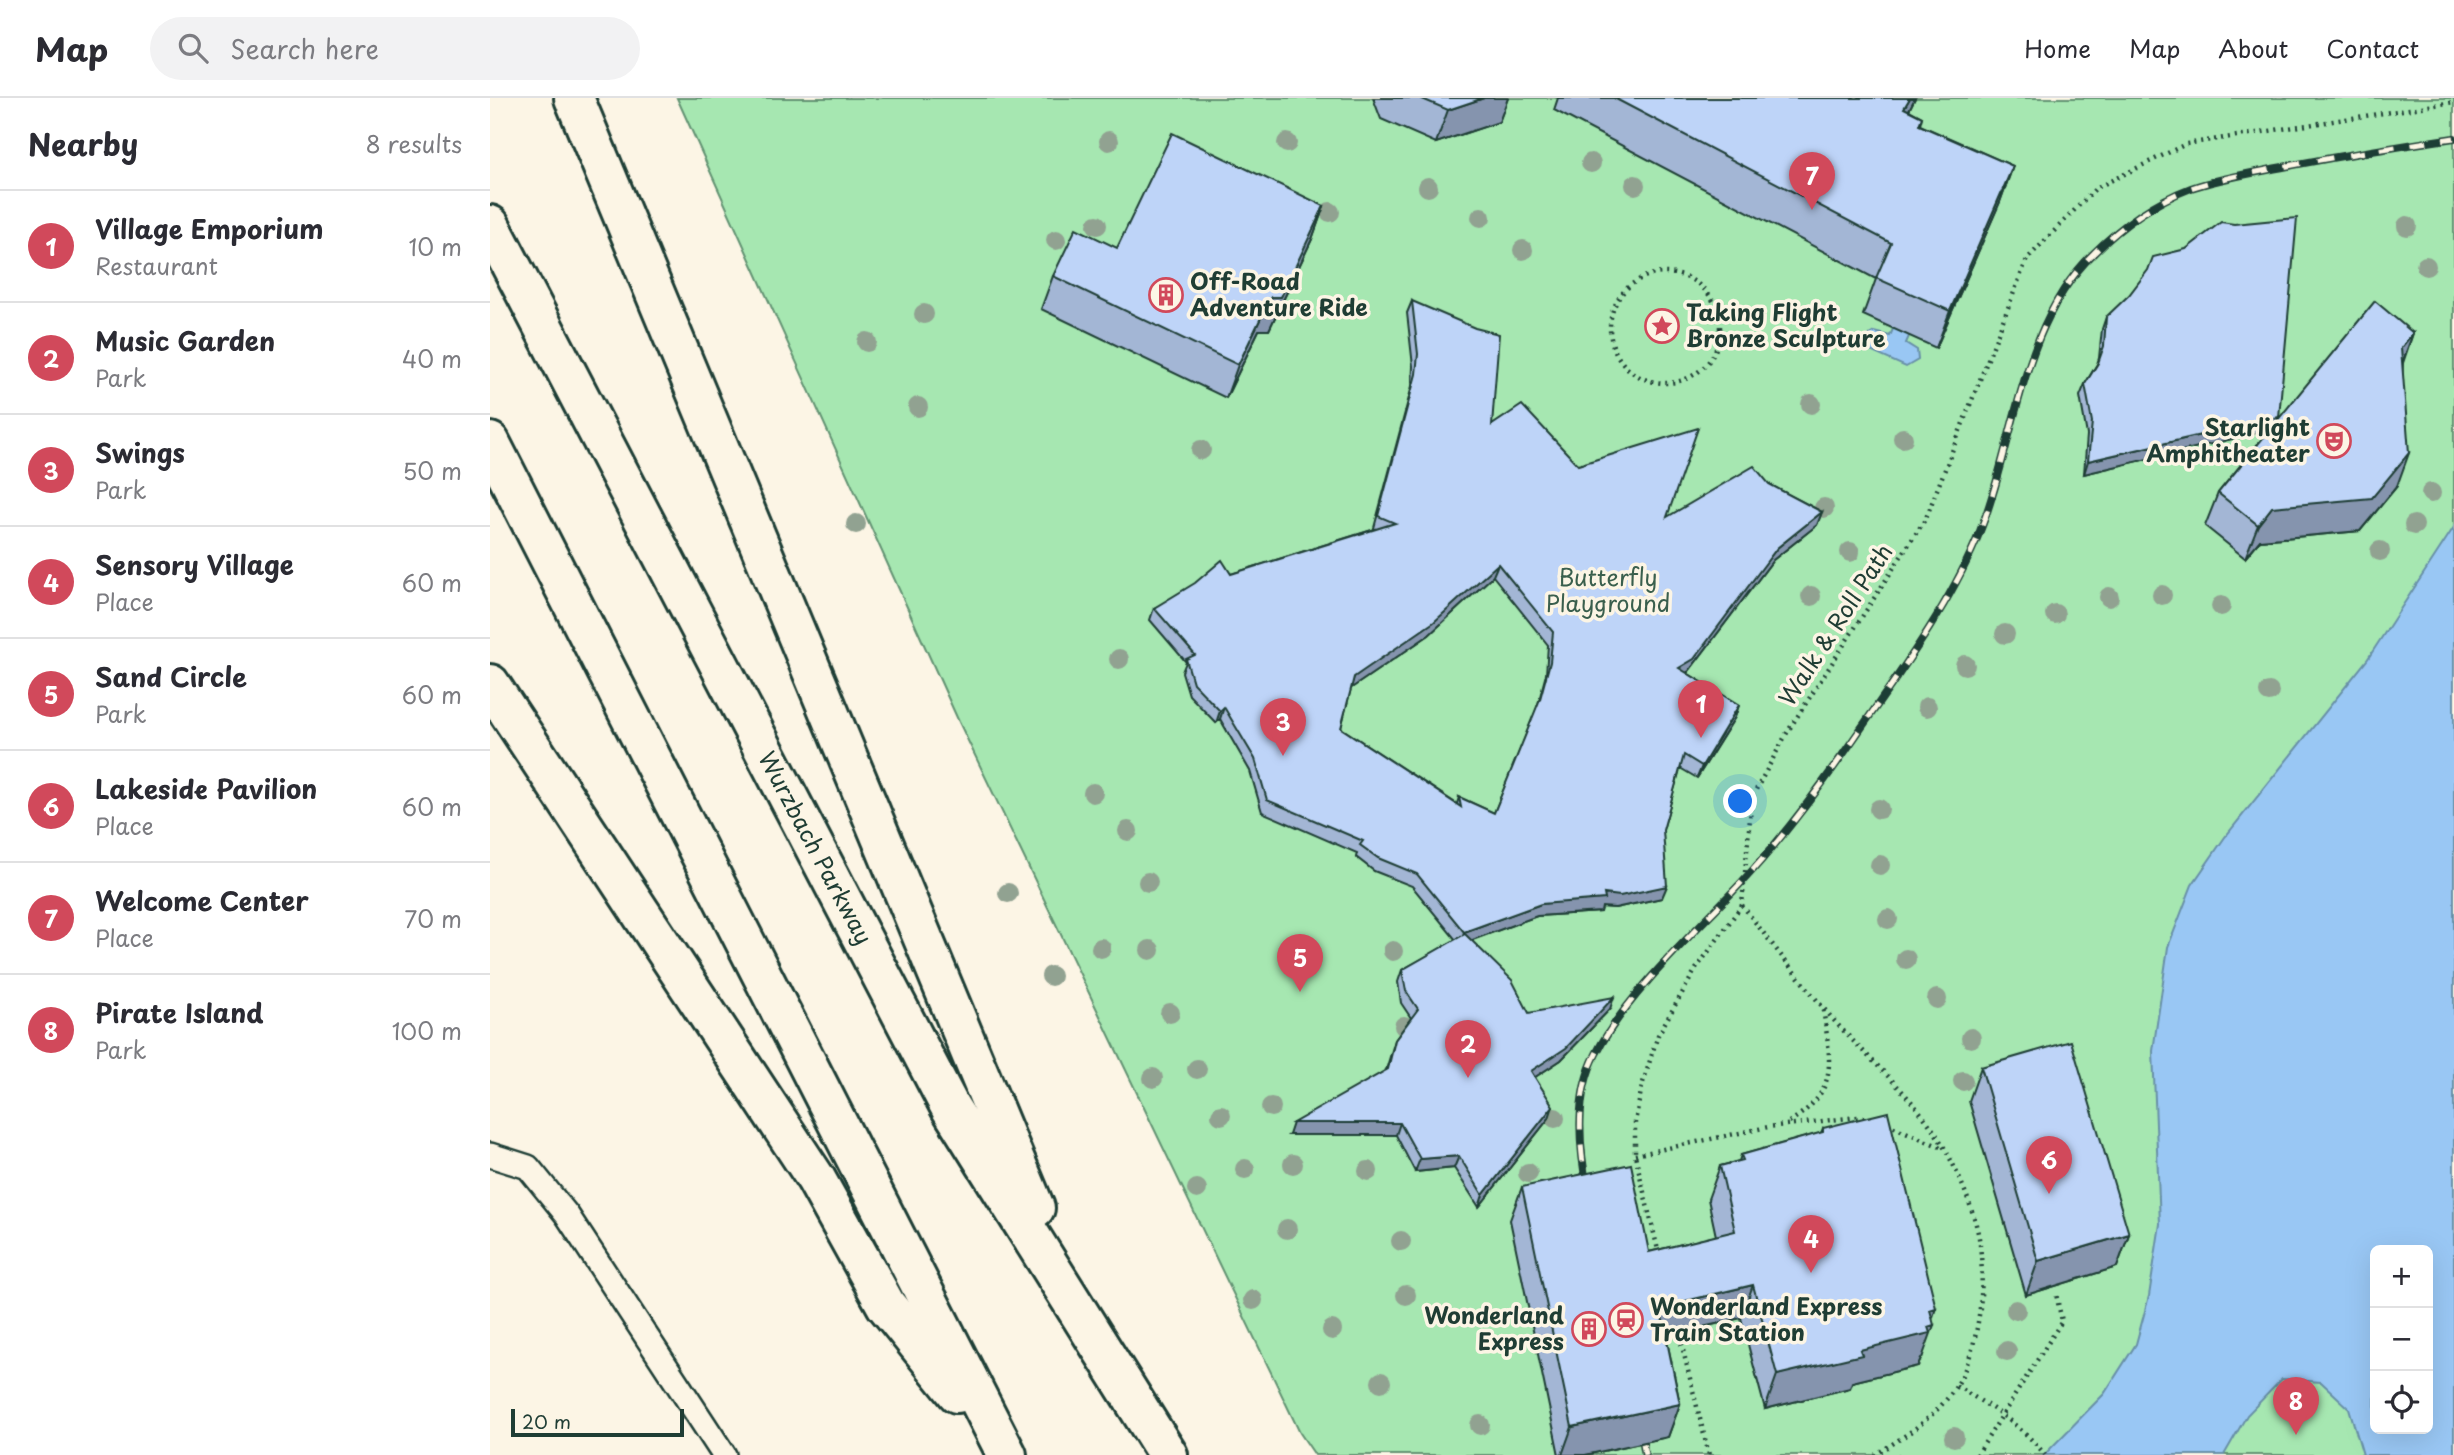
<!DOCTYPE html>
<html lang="en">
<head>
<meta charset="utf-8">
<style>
  :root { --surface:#fff; --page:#f2f2f3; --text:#2b2b33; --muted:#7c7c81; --line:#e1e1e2; --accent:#d1495b }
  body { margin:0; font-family:"Playpen Sans",sans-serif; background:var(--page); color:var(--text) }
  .controls { position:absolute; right:21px; bottom:21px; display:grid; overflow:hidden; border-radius:10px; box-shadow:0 7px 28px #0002 }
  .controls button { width:63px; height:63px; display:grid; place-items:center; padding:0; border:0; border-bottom:2px solid var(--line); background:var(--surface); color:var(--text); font:35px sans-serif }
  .scale { position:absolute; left:21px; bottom:18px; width:173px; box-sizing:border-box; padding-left:7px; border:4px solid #1f3d34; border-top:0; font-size:19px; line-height:24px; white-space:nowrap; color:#1f3d34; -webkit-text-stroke:5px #fcf5e5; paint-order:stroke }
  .you { position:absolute; left:1251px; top:704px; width:24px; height:24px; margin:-18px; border:5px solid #fff; border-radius:50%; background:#1a73e8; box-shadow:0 0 0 10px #1a73e833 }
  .badge { display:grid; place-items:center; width:46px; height:46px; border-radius:50%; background:var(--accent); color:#fff; font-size:23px; font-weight:700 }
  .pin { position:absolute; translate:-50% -58px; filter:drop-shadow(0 2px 4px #0008) }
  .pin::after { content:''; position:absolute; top:37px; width:24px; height:21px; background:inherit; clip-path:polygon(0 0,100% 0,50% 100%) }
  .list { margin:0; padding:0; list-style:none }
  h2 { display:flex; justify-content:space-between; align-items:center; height:91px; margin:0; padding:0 28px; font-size:30px }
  h2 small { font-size:23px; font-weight:400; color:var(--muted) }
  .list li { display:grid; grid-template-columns:46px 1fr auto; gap:21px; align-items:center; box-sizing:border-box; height:112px; padding:0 28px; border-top:2px solid var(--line) }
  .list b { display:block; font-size:26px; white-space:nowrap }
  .list p { margin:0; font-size:23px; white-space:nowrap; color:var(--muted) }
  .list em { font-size:23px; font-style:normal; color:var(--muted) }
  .icon { flex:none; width:38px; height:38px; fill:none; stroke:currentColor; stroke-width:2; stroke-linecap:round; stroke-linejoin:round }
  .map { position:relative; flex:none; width:1964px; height:1357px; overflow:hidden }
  header { display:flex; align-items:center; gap:42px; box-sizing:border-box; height:98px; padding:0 35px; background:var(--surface); border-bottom:2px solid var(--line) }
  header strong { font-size:33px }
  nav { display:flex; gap:38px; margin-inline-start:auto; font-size:24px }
  .search { width:490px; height:63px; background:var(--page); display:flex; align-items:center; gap:18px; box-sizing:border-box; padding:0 24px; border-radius:38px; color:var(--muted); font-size:26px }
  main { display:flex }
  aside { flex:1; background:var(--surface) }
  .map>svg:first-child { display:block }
</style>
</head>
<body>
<header>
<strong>Map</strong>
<div class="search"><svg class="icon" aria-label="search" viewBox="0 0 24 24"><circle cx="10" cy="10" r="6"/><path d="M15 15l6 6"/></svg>Search here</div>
<nav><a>Home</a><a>Map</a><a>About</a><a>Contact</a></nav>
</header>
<main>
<aside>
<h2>Nearby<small>8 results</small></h2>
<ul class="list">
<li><span class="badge">1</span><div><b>Village Emporium</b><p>Restaurant</p></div><em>10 m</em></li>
<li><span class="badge">2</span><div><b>Music Garden</b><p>Park</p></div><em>40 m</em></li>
<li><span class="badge">3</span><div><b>Swings</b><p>Park</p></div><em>50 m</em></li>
<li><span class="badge">4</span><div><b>Sensory Village</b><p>Place</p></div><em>60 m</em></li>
<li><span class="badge">5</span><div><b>Sand Circle</b><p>Park</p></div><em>60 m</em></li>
<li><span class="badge">6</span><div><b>Lakeside Pavilion</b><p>Place</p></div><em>60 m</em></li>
<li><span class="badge">7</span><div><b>Welcome Center</b><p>Place</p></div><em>70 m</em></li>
<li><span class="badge">8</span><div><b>Pirate Island</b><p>Park</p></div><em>100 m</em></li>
</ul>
</aside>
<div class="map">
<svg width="1964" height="1357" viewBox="0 0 1964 1357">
  <rect width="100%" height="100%" fill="#fcf5e5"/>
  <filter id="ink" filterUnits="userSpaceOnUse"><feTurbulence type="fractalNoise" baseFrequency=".0143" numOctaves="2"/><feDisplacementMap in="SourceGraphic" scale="14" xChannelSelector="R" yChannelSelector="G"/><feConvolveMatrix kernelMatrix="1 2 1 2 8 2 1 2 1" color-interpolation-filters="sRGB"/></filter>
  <g filter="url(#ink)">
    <path fill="#a6e7b1" stroke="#629272" stroke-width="2" fill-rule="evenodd" d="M187,0H1964V1357H825L810,1335L469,624ZM1885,1152H1938V1331H1885Z"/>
    <g fill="#99c7f4" stroke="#6890a7" stroke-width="2" fill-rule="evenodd">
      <path d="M1470,73L1488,81L1416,245L1427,252L1428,262L1416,269L1380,253L1376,250V239L1384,234L1400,238Z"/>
      <path d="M1964,429V1357H1873L1859,1310L1831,1284L1792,1281L1757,1317L1734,1357H1554L1614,1296L1646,1246L1659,1198L1670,1126L1663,953L1678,849L1702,787L1735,739L1877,562ZM1938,1152V1331H1885V1152Z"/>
    </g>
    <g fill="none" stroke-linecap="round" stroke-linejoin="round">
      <g stroke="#1f3d34" stroke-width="28">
        <path id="service" d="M0,1057L38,1069L77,1117L234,1357"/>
      </g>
      <g stroke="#1f3d34" stroke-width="44">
        <g id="motorway">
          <path d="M84,0L545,1110"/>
          <path d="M0,127L460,1009L678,1357"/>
          <path d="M0,344L517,1357"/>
          <path d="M0,586L326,1081L396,1207L467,1295"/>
        </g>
      </g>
      <g stroke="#1f3d34" stroke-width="4.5" stroke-dasharray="2 5" stroke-linecap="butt">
        <circle cx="1175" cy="230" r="55"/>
        <path d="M1252,807C1281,845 1310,882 1341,919C1375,958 1415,990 1444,1033C1463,1061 1483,1107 1489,1140C1496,1184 1490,1252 1465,1290C1445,1320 1415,1338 1385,1357"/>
        <path d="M1299,1024C1351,992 1340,963 1333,910"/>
        <path d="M1397,1026L1453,1050"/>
        <path d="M1145,1057L1278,1029L1368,1019L1378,1021"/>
        <path d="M1169,1156L1145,1057V1024L1152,988L1168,937L1206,871L1252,807L1262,699L1298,633L1436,420L1537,161L1606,90L1696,46L1964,4"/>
        <path d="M1188,1232L1219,1357"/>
        <path d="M1466,1288C1499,1308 1531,1326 1555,1357"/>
        <path d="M1487,1357L1572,1223L1566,1196"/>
      </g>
      <use href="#service" stroke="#fcf5e5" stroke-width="23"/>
      <use href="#motorway" stroke="#fcf5e5" stroke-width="38"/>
      <g stroke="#1f3d34" stroke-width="8">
        <g id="rail">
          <path d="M1098,1095C1089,1050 1084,998 1106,956C1136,897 1204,835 1250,786C1292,741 1330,690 1365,639C1408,577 1456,513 1486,443C1525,352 1529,227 1603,156C1630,129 1664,104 1701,90C1733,79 1769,74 1803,67C1856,57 1910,48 1964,40"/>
          <path d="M1153,1345L1155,1357"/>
        </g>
      </g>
      <use href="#rail" stroke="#fcf5e5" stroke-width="5" stroke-dasharray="16" stroke-linecap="butt"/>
    </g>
    <g fill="#91a291">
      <circle cx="619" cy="43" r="10"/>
      <circle cx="797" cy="45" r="10"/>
      <circle cx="1101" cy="65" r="10"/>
      <circle cx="1145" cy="87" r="10"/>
      <circle cx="938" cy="89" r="10"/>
      <circle cx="840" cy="114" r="10"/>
      <circle cx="991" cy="119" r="10"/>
      <circle cx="607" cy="127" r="10"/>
      <circle cx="1917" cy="128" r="10"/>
      <circle cx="566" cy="142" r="10"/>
      <circle cx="1033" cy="152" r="10"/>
      <circle cx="1936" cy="168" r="10"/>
      <circle cx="434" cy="216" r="10"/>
      <circle cx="377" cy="244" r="10"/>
      <circle cx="1321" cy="306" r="10"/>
      <circle cx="428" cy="309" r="10"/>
      <circle cx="1413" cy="340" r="10"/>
      <circle cx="711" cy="352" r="10"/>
      <circle cx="1941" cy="395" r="10"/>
      <circle cx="1334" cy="410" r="10"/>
      <circle cx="366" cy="426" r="10"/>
      <circle cx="1924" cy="427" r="10"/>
      <circle cx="1890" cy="453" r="10"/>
      <circle cx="1360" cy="454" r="10"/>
      <circle cx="1672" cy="497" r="10"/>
      <circle cx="1321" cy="498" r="10"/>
      <circle cx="1619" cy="499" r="10"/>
      <circle cx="1731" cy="508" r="10"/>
      <circle cx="1565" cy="516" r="10"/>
      <circle cx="1515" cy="536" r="10"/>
      <circle cx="629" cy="561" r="10"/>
      <circle cx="1475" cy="567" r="10"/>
      <circle cx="1779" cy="594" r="10"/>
      <circle cx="1437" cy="609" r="10"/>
      <circle cx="603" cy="695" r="10"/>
      <circle cx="1389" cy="711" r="10"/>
      <circle cx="638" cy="733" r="10"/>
      <circle cx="1390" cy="767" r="10"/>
      <circle cx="658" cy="784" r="10"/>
      <circle cx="518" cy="795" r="10"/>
      <circle cx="1398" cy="821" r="10"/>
      <circle cx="611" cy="850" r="10"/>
      <circle cx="660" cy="852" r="10"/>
      <circle cx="903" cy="853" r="10"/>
      <circle cx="1416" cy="861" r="10"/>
      <circle cx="561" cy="878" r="10"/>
      <circle cx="1447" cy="901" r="10"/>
      <circle cx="680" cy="915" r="10"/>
      <circle cx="914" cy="928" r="10"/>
      <circle cx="1481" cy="940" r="10"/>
      <circle cx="707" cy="971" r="10"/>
      <circle cx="663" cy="980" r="10"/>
      <circle cx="1473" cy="983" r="10"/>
      <circle cx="781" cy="1009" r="10"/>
      <circle cx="731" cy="1017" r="10"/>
      <circle cx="1065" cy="1020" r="10"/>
      <circle cx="803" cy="1066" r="10"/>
      <circle cx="755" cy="1071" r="10"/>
      <circle cx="878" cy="1073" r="10"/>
      <circle cx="1038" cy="1075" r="10"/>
      <circle cx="707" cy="1091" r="10"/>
      <circle cx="797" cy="1131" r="10"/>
      <circle cx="911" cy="1143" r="10"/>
      <circle cx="916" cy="1197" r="10"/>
      <circle cx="763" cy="1202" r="10"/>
      <circle cx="1526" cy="1212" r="10"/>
      <circle cx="842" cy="1232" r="10"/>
      <circle cx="1517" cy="1253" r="10"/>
      <circle cx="891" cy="1284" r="10"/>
      <circle cx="990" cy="1327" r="10"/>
      <circle cx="1464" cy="1339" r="10"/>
    </g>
    <g fill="#a3b6d5" stroke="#1f3d34" stroke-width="2" fill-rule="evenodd">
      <path d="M883,0H1018L1009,24L946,45L891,21Z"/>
      <path d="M1068,0H1425L1419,12L1432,19L1430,27L1523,68L1510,104L1446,250L1373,217L1386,181L1064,12Z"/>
      <path d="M834,108L822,141L779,232H769L736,300L551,211L563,178L627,150Z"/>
      <path d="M922,203L1002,327L1088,367L1177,419L1279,386L1332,414L1327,427L1283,462L1199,573L1197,575L1249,607L1245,619L1207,680L1190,670L1173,732L1172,800L1125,810L1112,809L1111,814L1047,818L981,842L1039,915L1120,911L1071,962L1045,979L1059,1020L989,1109L964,1070L925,1074L906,1037H799L896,972L905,942L921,920L911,905L908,884L912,872L966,842L922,788L884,773L866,759L867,755L772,714L760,673L730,621L726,625L699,597L692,574L696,564L660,522L664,510L741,476L885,431L884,430L922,288L923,268L917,215ZM1003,478L1058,547L1056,576L1047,610L1004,715L969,699L967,706L851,630L861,590L939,537Z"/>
      <path d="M1616,219L1788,321L1923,235L1913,265L1907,388L1870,433L1770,442L1755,460L1715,428L1728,395L1779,332L1594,376L1597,337L1590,298L1595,286L1607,266L1609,260L1612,231Z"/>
      <path d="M1491,969L1639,1136L1627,1169L1536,1197L1479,1003Z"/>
      <path d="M1333,1030L1442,1221L1432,1260L1431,1261L1428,1268L1362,1284L1360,1290L1275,1311L1251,1220L1176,1238L1190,1306L1178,1339L1095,1357H1069L1020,1122L1032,1089L1159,1154L1226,1138L1218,1101L1230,1068L1249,1063L1251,1057L1331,1035Z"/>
    </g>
    <g fill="#8594ae" stroke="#1f3d34" stroke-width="2">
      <path d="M994,0H1018L1009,24L946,45L958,12Z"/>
      <path d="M1420,0H1425L1401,47L1414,10Z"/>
      <path d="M1523,68L1510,104L1446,250L1460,213Z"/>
      <path d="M834,108L822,141L779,232H769L736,300L748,267L781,199Z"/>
      <path d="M1923,235L1911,268V250Z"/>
      <path d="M1789,319L1785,331L1594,376L1598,363Z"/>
      <path d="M1919,355L1907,388L1870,433L1770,442L1755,460L1768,427L1782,409Z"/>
      <path d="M1332,414L1327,427L1283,462L1199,573L1185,582L1189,570L1287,450Z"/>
      <path d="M1008,466L1003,478L939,537L860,591L864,579Z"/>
      <path d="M1249,607L1245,619L1207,680L1212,668Z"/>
      <path d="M734,609L730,621L726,625L730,613Z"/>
      <path d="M1177,788L1172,800L1125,810L1112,809L1111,814L1047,818L969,847L974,834L1051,806Z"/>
      <path d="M1124,899L1120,911L1071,962L1036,985L1041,973Z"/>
      <path d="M1063,1008L1059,1020L989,1109L993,1097Z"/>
      <path d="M803,1025H910L906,1037H799Z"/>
      <path d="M969,1058L964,1070L925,1074L930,1061Z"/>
      <path d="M1639,1136L1627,1169L1536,1197L1548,1163Z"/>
      <path d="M1263,1187L1251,1220L1158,1242L1170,1209Z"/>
      <path d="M1446,1210L1440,1228L1444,1227L1432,1260L1431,1261L1428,1268L1362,1284L1360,1290L1275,1311L1287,1277L1370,1252L1440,1212Z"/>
      <path d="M1190,1306L1178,1339L1095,1357H1072L1082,1329Z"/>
    </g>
    <g fill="#bed4f8" stroke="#1f3d34" stroke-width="2" fill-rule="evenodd">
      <path d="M930,0H994L958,12Z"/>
      <path d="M1124,0H1420L1414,10L1432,19L1429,27L1523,68L1460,213L1386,180L1401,145Z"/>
      <path d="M682,35L834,108L791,199H781L748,267L563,178L586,130L627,150Z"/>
      <path d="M1807,120L1789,319L1598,363L1602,324L1595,286L1608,265L1614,248L1616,219L1639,197L1658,172L1663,159L1696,151L1731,124L1744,126Z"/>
      <path d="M922,203L985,230L1009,236L1002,327L1032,307L1088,367L1208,330L1177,419L1264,368L1279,386L1332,414L1287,450L1204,561L1189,570L1249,607L1212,668L1194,657L1173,732L1177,788L1130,798L1114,796L1115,801L1051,806L974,834L927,776L888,760L870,747L873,743L777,702L765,661L734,609L730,613L703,585L696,561L705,557L664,510L705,485L732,462L741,476L905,425L888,418L926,276L928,256ZM1008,466L1063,534L1060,564L1050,601L1004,715L969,699L971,709L851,630L864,579L944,524Z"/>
      <path d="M1885,203L1923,235L1911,250L1919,355L1882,400L1782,409L1768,427L1728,395Z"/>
      <path d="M975,836L1022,882L1039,915L1124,899L1076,950L1041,973L1063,1008L993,1097L969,1058L930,1061L910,1025H803L898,971L905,942L928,911L916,893L912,872Z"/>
      <path d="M1581,943L1639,1136L1548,1163L1491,969Z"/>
      <path d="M1398,1014L1446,1210L1440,1212L1444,1227L1438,1229L1440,1235L1370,1252L1372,1257L1287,1277L1263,1187L1170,1209L1190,1306L1082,1329L1032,1089L1141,1066L1159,1154L1245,1133L1230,1068L1253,1062L1251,1057L1333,1034V1030Z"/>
    </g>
  </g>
  <defs>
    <g id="building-ring" transform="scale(1.75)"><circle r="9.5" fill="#fcf5e5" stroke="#d1495b" stroke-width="1.5"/><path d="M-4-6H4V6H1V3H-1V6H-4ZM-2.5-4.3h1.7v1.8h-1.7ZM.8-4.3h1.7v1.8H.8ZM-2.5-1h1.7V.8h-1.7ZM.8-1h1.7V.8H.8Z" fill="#d1495b"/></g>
    <g id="sight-ring" transform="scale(1.75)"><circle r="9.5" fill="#fcf5e5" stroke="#d1495b" stroke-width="1.5"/><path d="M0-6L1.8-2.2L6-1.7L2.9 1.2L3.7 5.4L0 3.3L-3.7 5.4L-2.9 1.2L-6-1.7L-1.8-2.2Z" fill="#d1495b"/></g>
    <g id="theatre-ring" transform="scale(1.75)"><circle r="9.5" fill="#fcf5e5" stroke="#d1495b" stroke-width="1.5"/><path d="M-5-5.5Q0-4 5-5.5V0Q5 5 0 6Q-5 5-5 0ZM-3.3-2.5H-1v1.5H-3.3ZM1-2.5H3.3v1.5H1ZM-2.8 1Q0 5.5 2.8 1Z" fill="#d1495b"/></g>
    <g id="station-ring" transform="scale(1.75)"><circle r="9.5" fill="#fcf5e5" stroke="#d1495b" stroke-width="1.5"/><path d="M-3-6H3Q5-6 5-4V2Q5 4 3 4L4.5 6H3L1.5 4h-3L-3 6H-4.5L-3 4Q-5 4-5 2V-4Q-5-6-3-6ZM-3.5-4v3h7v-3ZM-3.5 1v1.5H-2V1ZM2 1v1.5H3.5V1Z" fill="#d1495b"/></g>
  </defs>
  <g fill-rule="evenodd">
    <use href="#building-ring" x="676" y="197"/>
    <use href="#sight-ring" x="1172" y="228"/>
    <use href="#theatre-ring" x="1844" y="343"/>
    <use href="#station-ring" x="1136" y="1222"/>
    <use href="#building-ring" x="1099" y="1231"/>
  </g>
  <g text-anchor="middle" stroke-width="7" stroke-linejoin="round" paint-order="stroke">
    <g font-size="23" font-weight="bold" fill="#1f3d34" stroke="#fcf5e5" text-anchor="start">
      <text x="700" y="192">Off-Road<tspan x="700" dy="26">Adventure Ride</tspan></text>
      <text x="1196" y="223">Taking Flight<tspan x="1196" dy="26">Bronze Sculpture</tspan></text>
      <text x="1820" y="338" text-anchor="end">Starlight<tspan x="1820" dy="26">Amphitheater</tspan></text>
      <text x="1160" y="1217">Wonderland Express<tspan x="1160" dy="26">Train Station</tspan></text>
      <text x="1074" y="1226" text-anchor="end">Wonderland<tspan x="1074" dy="26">Express</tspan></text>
    </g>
    <g font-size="23" fill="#3a5f4d" stroke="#fcf5e5">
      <text x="1118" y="488">Butterfly<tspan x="1118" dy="26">Playground</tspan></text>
    </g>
    <g font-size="23" fill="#1f3d34" stroke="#fcf5e5">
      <text transform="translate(1346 527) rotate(-57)" y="8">Walk &amp; Roll Path</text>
      <text transform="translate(325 750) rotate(62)" y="8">Wurzbach Parkway</text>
    </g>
  </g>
</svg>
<div class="controls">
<button>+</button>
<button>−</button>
<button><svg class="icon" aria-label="locate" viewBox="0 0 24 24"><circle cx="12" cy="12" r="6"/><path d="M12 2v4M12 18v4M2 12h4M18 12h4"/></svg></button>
</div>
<div class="scale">20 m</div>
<div class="you"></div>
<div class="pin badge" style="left:1211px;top:640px">1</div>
<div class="pin badge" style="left:978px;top:980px">2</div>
<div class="pin badge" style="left:793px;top:658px">3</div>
<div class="pin badge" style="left:1321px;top:1175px">4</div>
<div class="pin badge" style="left:810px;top:894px">5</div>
<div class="pin badge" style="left:1559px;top:1096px">6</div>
<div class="pin badge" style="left:1322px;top:112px">7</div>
<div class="pin badge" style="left:1806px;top:1337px">8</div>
</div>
</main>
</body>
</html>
